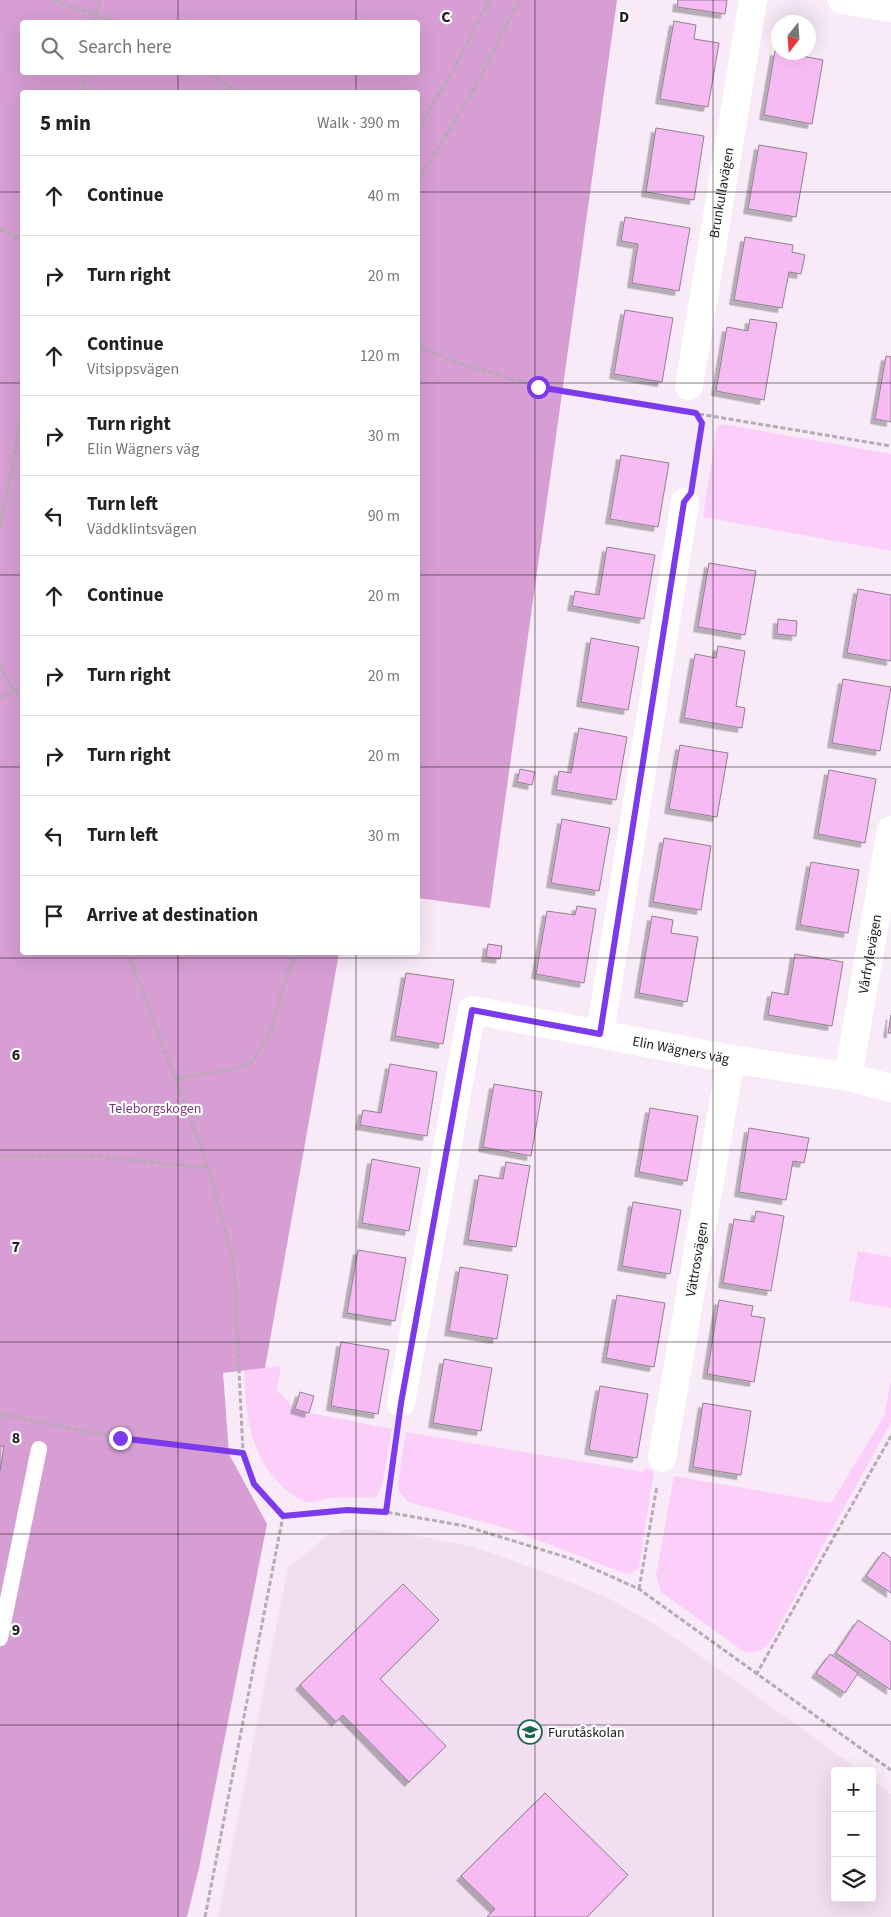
<!DOCTYPE html>
<html lang="en">
<head>
<meta charset="utf-8">
<style>
  :root { --surface:#fff; --page:#f2f2f2; --text:#222; --muted:#767676; --line:#e0e0e0 }
  body { margin:0; font-family:"Source Sans 3",sans-serif; background:var(--page); color:var(--text) }
  .controls { position:absolute; right:15px; bottom:15px; display:grid; overflow:hidden; border-radius:5px; box-shadow:0 5px 20px #0002 }
  .controls button { width:45px; height:45px; display:grid; place-items:center; padding:0; border:0; border-bottom:1px solid var(--line); background:var(--surface); color:var(--text); font:25px sans-serif }
  .compass { position:absolute; left:771px; top:15px; width:45px; height:45px; border-radius:50%; background:var(--surface); box-shadow:0 5px 20px #0002; rotate:197deg }
  .stop { position:absolute; width:15px; height:15px; margin:-11px; border:4px solid #7c3aed; border-radius:50%; background:#fff }
  .stop.end { background:#7c3aed; border-color:#fff; box-shadow:0 1px 5px #0008 }
  .list { margin:0; padding:0; list-style:none }
  h2 { display:flex; justify-content:space-between; align-items:center; height:65px; margin:0; padding:0 20px; font-size:21px }
  h2 small { font-size:16px; font-weight:400; color:var(--muted) }
  .list li { display:grid; grid-template-columns:32px 1fr auto; gap:15px; align-items:center; box-sizing:border-box; height:80px; padding:0 20px; border-top:1px solid var(--line) }
  .list b { display:block; font-size:19px; white-space:nowrap }
  .list p { margin:0; font-size:16px; white-space:nowrap; color:var(--muted) }
  .list em { font-size:16px; font-style:normal; color:var(--muted) }
  .icon { flex:none; width:28px; height:28px; fill:none; stroke:currentColor; stroke-width:2; stroke-linecap:round; stroke-linejoin:round }
  .map { position:relative; flex:none; width:891px; height:1917px; overflow:hidden }
  .search { position:absolute; background:var(--surface); box-shadow:0 5px 20px #0002; left:20px; top:20px; width:400px; height:55px; display:flex; align-items:center; gap:12px; box-sizing:border-box; padding:0 18px; border-radius:5px; color:var(--muted); font-size:19px }
  .panel { position:absolute; background:var(--surface); box-shadow:0 5px 20px #0002; left:20px; top:90px; width:400px; height:865px; border-radius:5px }
  .map>svg:first-child { display:block }
</style>
</head>
<body>
<div class="map">
<svg width="891" height="1917" viewBox="0 0 891 1917">
  <defs>
    <filter id="shadow"><feDropShadow dx="-4.5" dy="4.5" stdDeviation="0" flood-color="#0004"/></filter>
  </defs>
  <rect width="100%" height="100%" fill="#f8eaf7"/>
  <path fill="#f2def1" d="M349,1529L378,1530L429,1538L473,1547L545,1572L608,1598L656,1625L726,1674L860,1771H835V1898H872V1780L891,1794V1917H218L288,1568L328,1535Z"/>
  <g fill="#fccffa">
    <path d="M722,424L891,454V551L703,517L717,426Z"/>
    <path d="M858,1251L891,1257V1308L849,1301Z"/>
    <path d="M281,1366L277,1389L295,1410L392,1429L382,1486L376,1497C360,1499 345,1496 330,1498C323,1499 314,1504 307,1502C295,1499 285,1490 277,1481C248,1449 246,1411 244,1370Z"/>
    <path d="M891,1380V1422L772,1639C764,1649 757,1655 743,1651L661,1592L656,1575L674,1476L831,1503L884,1416Z"/>
    <path d="M406,1432L644,1472L645,1468L654,1471L639,1568L630,1574L624,1573L506,1528L408,1502L399,1491L398,1483Z"/>
  </g>
  <path fill="#d69ed3" fill-rule="evenodd" d="M0,0H617L490,908L418,898V92H22V952L339,953L265,1368L223,1373L229,1454L267,1524L199,1868L187,1917H0ZM22,22H418V72H22Z"/>
  <g fill="#f5bbf2" stroke="#8f828e" filter="url(#shadow)">
    <path d="M678,0H727L725,14L677,7Z"/>
    <path d="M674,21L696,25L694,39L719,43L708,107L660,99Z"/>
    <path d="M775,51L823,60L812,124L764,115Z"/>
    <path d="M656,128L704,136L694,200L646,192Z"/>
    <path d="M759,145L807,153L796,217L748,209Z"/>
    <path d="M625,217L690,228L679,291L632,283L638,244L621,241Z"/>
    <path d="M745,237L793,245L792,252L805,255L801,274L789,272L782,308L734,300Z"/>
    <path d="M625,310L673,318L662,382L614,374Z"/>
    <path d="M750,319L777,323L764,400L716,391L727,327L748,331Z"/>
    <path d="M886,356L891,357V422L875,419Z"/>
    <path d="M621,455L669,463L658,527L610,519Z"/>
    <path d="M607,547L655,555L644,619L572,606L575,591L599,595Z"/>
    <path d="M709,563L756,571L745,635L698,627Z"/>
    <path d="M858,589L891,595V661L847,653Z"/>
    <path d="M778,619L797,621L796,636L777,634Z"/>
    <path d="M591,638L639,647L628,710L581,702Z"/>
    <path d="M718,646L745,651L736,706L745,708L742,728L684,718L695,654L716,658Z"/>
    <path d="M843,679L891,687L880,751L832,743Z"/>
    <path d="M579,728L627,737L616,800L556,790L559,771L571,773Z"/>
    <path d="M680,745L728,753L717,817L669,809Z"/>
    <path d="M520,769L535,772L532,785L517,782Z"/>
    <path d="M829,770L876,779L865,843L818,834Z"/>
    <path d="M562,819L610,828L599,891L551,883Z"/>
    <path d="M664,838L711,846L701,910L653,902Z"/>
    <path d="M811,862L859,870L848,933L800,925Z"/>
    <path d="M577,906L596,909L584,983L536,974L547,911L575,915Z"/>
    <path d="M652,916L673,920L671,933L698,937L687,1002L639,993Z"/>
    <path d="M488,944L502,946L500,959L486,957Z"/>
    <path d="M795,954L843,962L832,1026L768,1015L772,992L788,995Z"/>
    <path d="M406,973L454,980L443,1044L395,1036Z"/>
    <path d="M891,1015V1033H888Z"/>
    <path d="M390,1064L437,1072L427,1136L360,1125L363,1110L381,1113Z"/>
    <path d="M494,1084L542,1092L531,1156L483,1147Z"/>
    <path d="M650,1108L698,1116L687,1181L639,1172Z"/>
    <path d="M749,1128L809,1138L804,1163L793,1161L786,1200L739,1192Z"/>
    <path d="M372,1159L420,1168L409,1231L362,1223Z"/>
    <path d="M506,1162L530,1166L516,1247L468,1240L479,1175L503,1179Z"/>
    <path d="M633,1202L681,1210L670,1274L622,1266Z"/>
    <path d="M756,1211L784,1216L771,1291L723,1283L734,1219L754,1222Z"/>
    <path d="M358,1250L406,1258L395,1321L347,1313Z"/>
    <path d="M460,1267L508,1275L497,1339L449,1331Z"/>
    <path d="M617,1295L665,1303L654,1367L606,1358Z"/>
    <path d="M719,1300L753,1306L751,1316L765,1318L754,1382L707,1374Z"/>
    <path d="M341,1342L389,1350L378,1414L331,1406Z"/>
    <path d="M444,1359L492,1368L481,1431L433,1423Z"/>
    <path d="M600,1386L648,1394L637,1458L589,1450Z"/>
    <path d="M300,1392L314,1396L309,1413L295,1409Z"/>
    <path d="M703,1403L751,1411L741,1475L693,1467Z"/>
    <path d="M0,1446H4L0,1471Z"/>
    <path d="M883,1552L891,1558V1593L866,1576Z"/>
    <path d="M403,1584L439,1620L380,1679L446,1746L409,1782L343,1715L336,1722L300,1685Z"/>
    <path d="M858,1620L891,1642V1690L836,1653Z"/>
    <path d="M830,1654L858,1673L845,1693L816,1673Z"/>
    <path d="M545,1793L628,1875L587,1917H487L495,1909L461,1876Z"/>
  </g>
  <g fill="none" stroke-linecap="round" stroke-linejoin="round">
    <g stroke="#b6abb5" stroke-width="3" stroke-dasharray="5 2.5" stroke-linecap="butt">
      <path d="M53,0L115,22"/>
      <path d="M94,22L100,0"/>
      <path d="M210,72L236,92"/>
      <path d="M82,92L86,72"/>
      <path d="M418,129L454,69L489,0"/>
      <path d="M418,182L478,82L519,0"/>
      <path d="M0,230L22,239"/>
      <path d="M418,346L456,362L538,387L671,409"/>
      <path d="M699,414L891,446"/>
      <path d="M694,476L702,423L695,412"/>
      <path d="M0,528L22,414"/>
      <path d="M0,665L13,691"/>
      <path d="M0,697L22,688"/>
      <path d="M126,952L139,982L210,1172L234,1265L243,1453L254,1484L283,1516"/>
      <path d="M176,1078L229,1070L251,1063L272,1030L281,992L296,952"/>
      <path d="M0,1157L80,1155L209,1168"/>
      <path d="M0,1414L120,1438L243,1453"/>
      <path d="M386,1512L397,1431"/>
      <path d="M283,1516L347,1510L386,1512L465,1526L572,1559L639,1589L891,1770"/>
      <path d="M639,1589L657,1486"/>
      <path d="M756,1675L891,1436"/>
      <path d="M205,1917L283,1516"/>
    </g>
    <path stroke="#fff" stroke-width="16" d="M0,1638L39,1449"/>
    <g stroke="#fff" stroke-width="28">
      <path d="M842,0L891,8"/>
      <path id="s1" d="M689,386L753,0"/>
      <path d="M600,1034L685,502"/>
      <path id="s2" d="M848,1077L891,830"/>
      <path id="s3" d="M401,1403L472,1010L731,1059L848,1077L891,1088"/>
      <path id="s4" d="M662,1458L731,1059"/>
    </g>
  </g>
  <g fill="none" stroke-linecap="round" stroke-linejoin="round">
    <path stroke="#7c3aed" stroke-width="6" d="M120,1438L243,1453L254,1484L283,1516L347,1510L386,1512L401,1403L472,1010L600,1034L684,502L691,493L702,423L696,413L538,387"/>
  </g>
  <path fill="none" stroke="#1e191e" stroke-width="1" stroke-opacity="0.55" d="M178,0V22M356,0V22M535,0V1917M713,0V1917M178,72V92M356,72V92M0,192H22M418,192H891M0,383H22M418,383H891M0,575H22M418,575H891M0,767H22M418,767H891M178,952V1917M356,952V1917M0,958H891M0,1150H891M0,1342H891M0,1534H891M0,1725H891"/>
  <defs>
    <g id="school-ring" transform="scale(1.25)"><circle r="9.5" fill="#fff" stroke="#1f6354" stroke-width="1.5"/><path d="M0-5L7-2L0 1L-7-2ZM-4 1L0 2.5L4 1V4Q0 6-4 4Z" fill="#1f6354"/></g>
  </defs>
  <g fill-rule="evenodd">
    <use href="#school-ring" x="530" y="1732"/>
  </g>
  <g text-anchor="middle" stroke-width="4.5" stroke-linejoin="round" paint-order="stroke">
    <g font-size="14" fill="#1e191e" stroke="#fff">
      <text dy="5" stroke="none"><textPath href="#s1" startOffset="196">Brunkullavägen</textPath></text>
      <text dy="5" stroke="none"><textPath href="#s2" startOffset="125">Vårfrylevägen</textPath></text>
      <text dy="5" stroke="none"><textPath href="#s3" startOffset="612">Elin Wägners väg</textPath></text>
      <text dy="5" stroke="none"><textPath href="#s4" startOffset="202">Vättrosvägen</textPath></text>
    </g>
    <g font-size="14" fill="#783678" stroke="#fff">
      <text x="155" y="1113">Teleborgskogen</text>
    </g>
    <g font-size="14" fill="#1e191e" stroke="#fff" text-anchor="start">
      <text x="548" y="1737">Furutåskolan</text>
    </g>
  </g>
  <g font-size="16" text-anchor="middle" font-weight="bold" fill="#1e191e" stroke="#fff" stroke-width="4.5" stroke-linejoin="round" paint-order="stroke">
    <text x="446" y="22">C</text>
    <text x="624" y="22">D</text>
    <text x="16" y="1060">6</text>
    <text x="16" y="1252">7</text>
    <text x="16" y="1443">8</text>
    <text x="16" y="1635">9</text>
  </g>
</svg>
<div class="controls">
<button>+</button>
<button>−</button>
<button><svg class="icon" aria-label="layers" viewBox="0 0 24 24"><path d="M12 4l9 5-9 5-9-5zM3 14l9 5 9-5"/></svg></button>
</div>
<svg class="compass" viewBox="-18 -18 36 36"><path d="M0-13l5 13h-10z" fill="#e53935"/><path d="M0 13l5-13h-10z" fill="#767676"/></svg>
<div class="stop" style="left:538px;top:387px"></div>
<div class="stop end" style="left:120px;top:1438px"></div>
<div class="search"><svg class="icon" aria-label="search" viewBox="0 0 24 24"><circle cx="10" cy="10" r="6"/><path d="M15 15l6 6"/></svg>Search here</div>
<section class="panel">
<h2>5 min<small>Walk · 390 m</small></h2>
<ul class="list">
<li><svg class="icon" aria-label="ahead" viewBox="0 0 24 24"><path d="M12 20V5M6 11l6-6 6 6"/></svg><div><b>Continue</b></div><em>40 m</em></li>
<li><svg class="icon" aria-label="right" viewBox="0 0 24 24"><path d="M7 20v-9h11M14 6l5 5-5 5"/></svg><div><b>Turn right</b></div><em>20 m</em></li>
<li><svg class="icon" aria-label="ahead" viewBox="0 0 24 24"><path d="M12 20V5M6 11l6-6 6 6"/></svg><div><b>Continue</b><p>Vitsippsvägen</p></div><em>120 m</em></li>
<li><svg class="icon" aria-label="right" viewBox="0 0 24 24"><path d="M7 20v-9h11M14 6l5 5-5 5"/></svg><div><b>Turn right</b><p>Elin Wägners väg</p></div><em>30 m</em></li>
<li><svg class="icon" aria-label="left" viewBox="0 0 24 24"><path d="M17 20v-9H6M10 6l-5 5 5 5"/></svg><div><b>Turn left</b><p>Väddklintsvägen</p></div><em>90 m</em></li>
<li><svg class="icon" aria-label="ahead" viewBox="0 0 24 24"><path d="M12 20V5M6 11l6-6 6 6"/></svg><div><b>Continue</b></div><em>20 m</em></li>
<li><svg class="icon" aria-label="right" viewBox="0 0 24 24"><path d="M7 20v-9h11M14 6l5 5-5 5"/></svg><div><b>Turn right</b></div><em>20 m</em></li>
<li><svg class="icon" aria-label="right" viewBox="0 0 24 24"><path d="M7 20v-9h11M14 6l5 5-5 5"/></svg><div><b>Turn right</b></div><em>20 m</em></li>
<li><svg class="icon" aria-label="left" viewBox="0 0 24 24"><path d="M17 20v-9H6M10 6l-5 5 5 5"/></svg><div><b>Turn left</b></div><em>30 m</em></li>
<li><svg class="icon" aria-label="arrive" viewBox="0 0 24 24"><path d="M6 21V4h12l-3 4 3 4H6"/></svg><div><b>Arrive at destination</b></div></li>
</ul>
</section>
</div>
</body>
</html>
